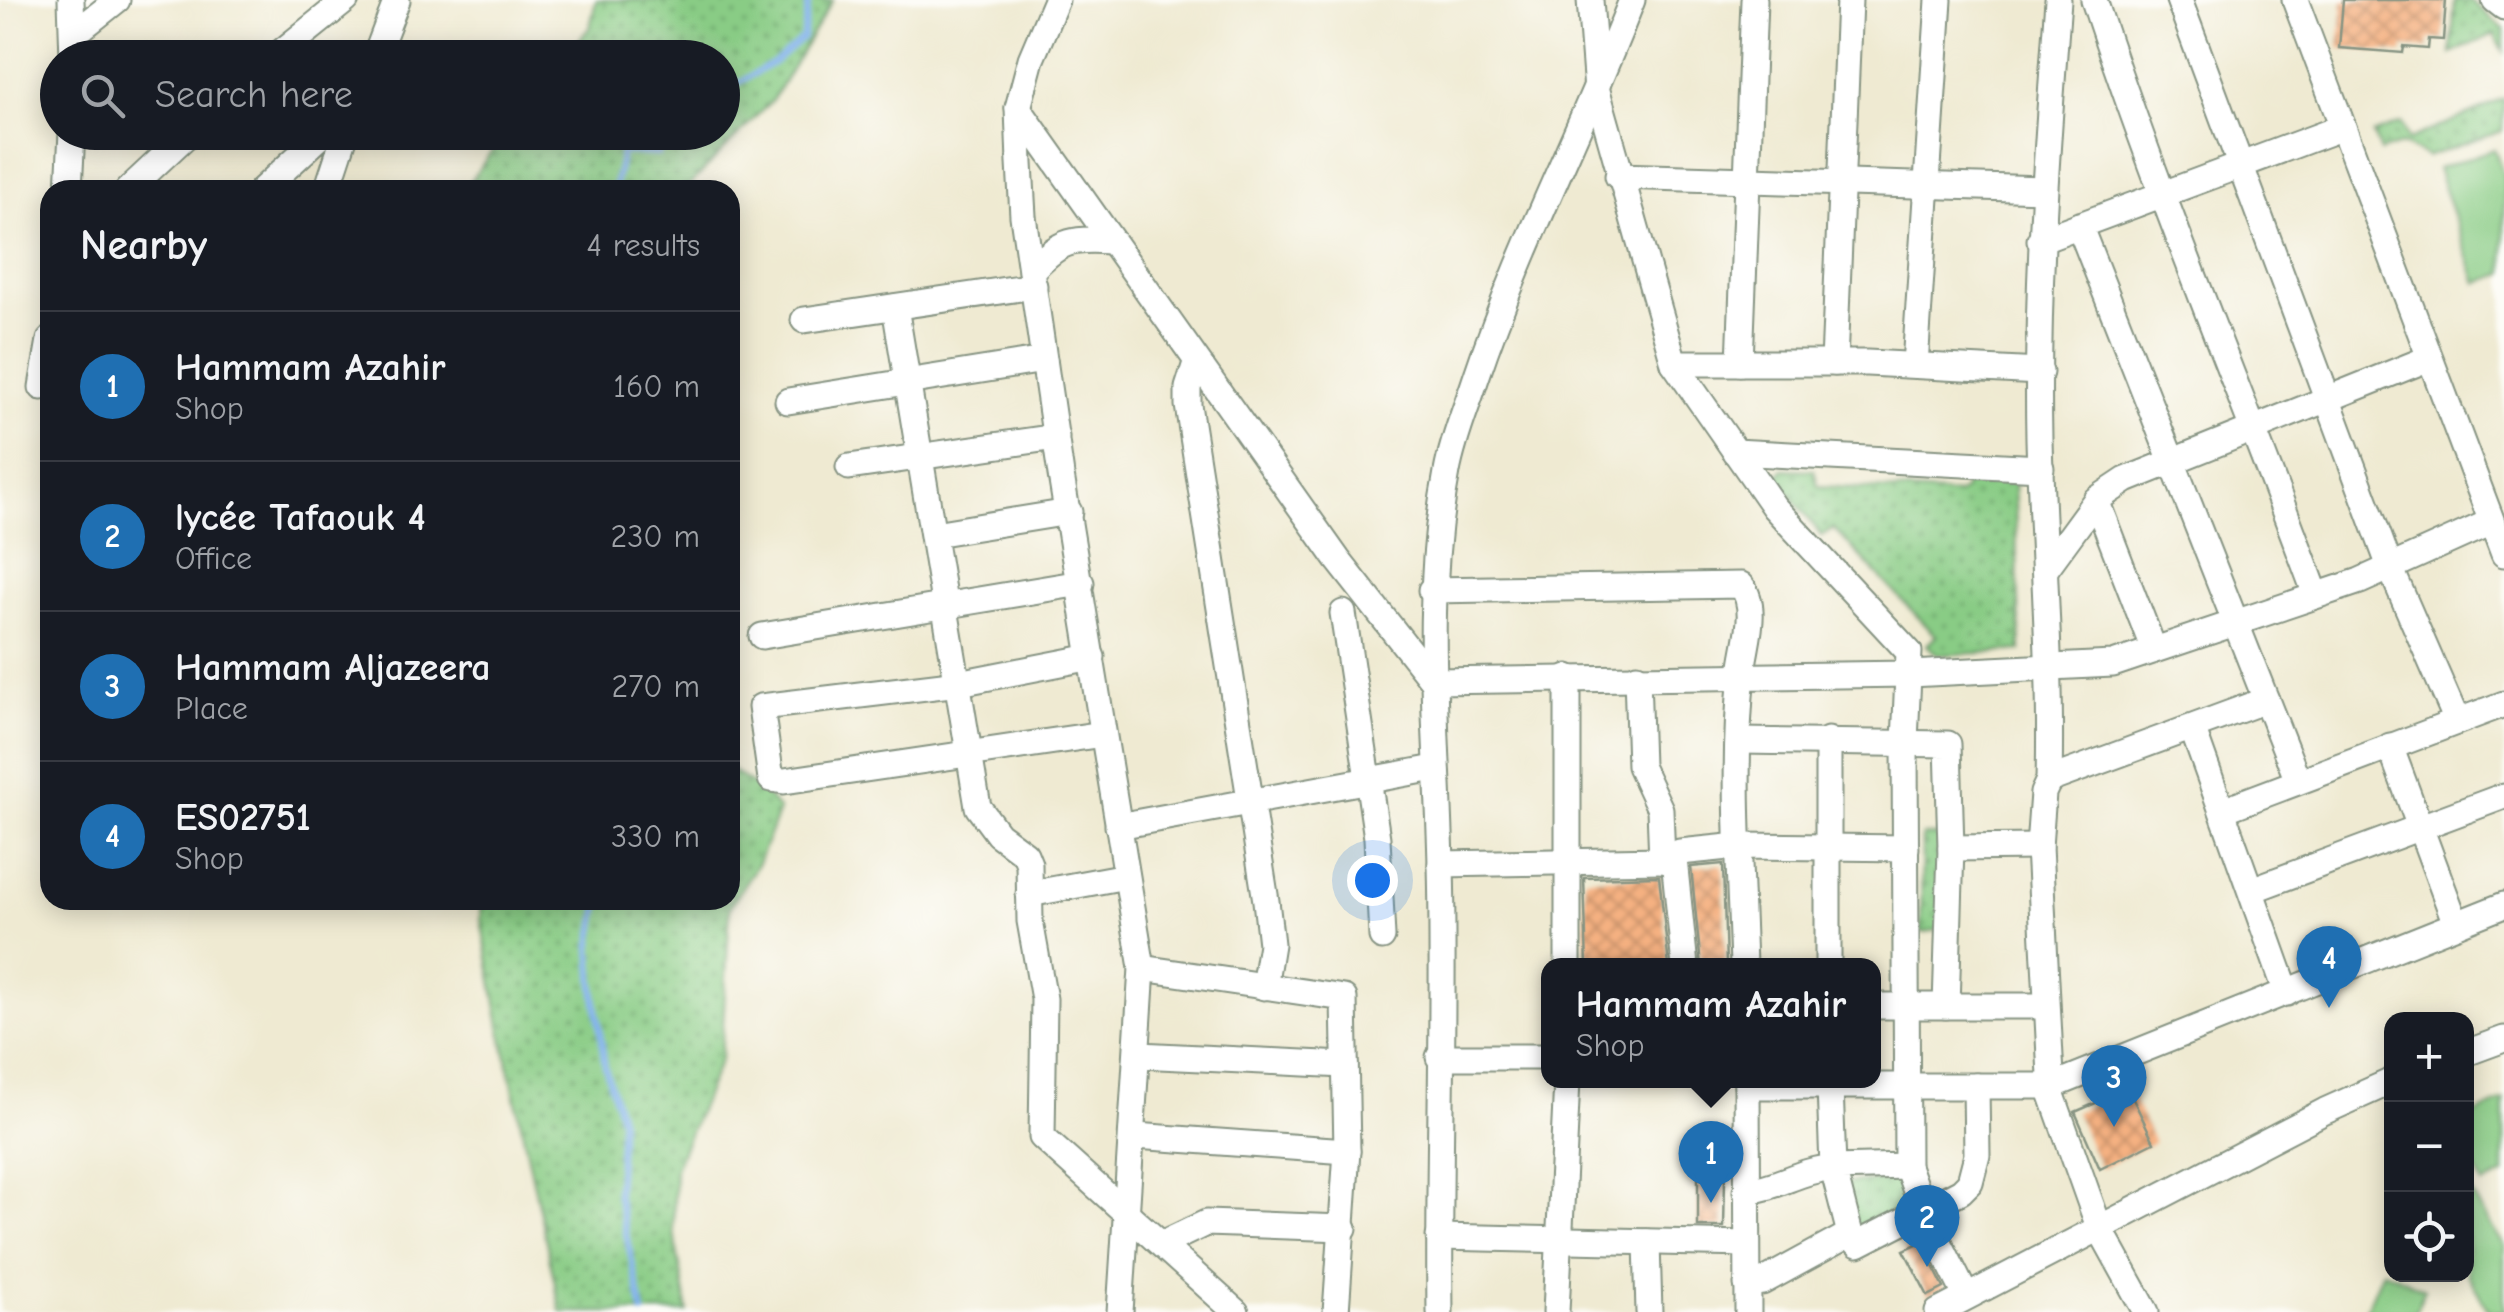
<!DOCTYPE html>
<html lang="en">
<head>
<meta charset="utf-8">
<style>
  :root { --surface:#171b24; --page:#242831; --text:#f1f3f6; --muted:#9ea1a6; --line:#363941; --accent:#1f6fb2 }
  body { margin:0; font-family:"Comic Neue",sans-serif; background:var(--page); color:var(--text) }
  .controls { position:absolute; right:30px; bottom:30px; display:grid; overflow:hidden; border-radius:20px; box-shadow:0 5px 25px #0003 }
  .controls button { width:90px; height:90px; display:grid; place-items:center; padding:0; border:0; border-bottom:2px solid var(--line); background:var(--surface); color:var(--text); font:50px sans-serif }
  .you { position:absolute; left:1372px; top:880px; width:35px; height:35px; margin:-25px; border:8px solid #fff; border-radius:50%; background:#1a73e8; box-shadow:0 0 0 15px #1a73e833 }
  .badge { display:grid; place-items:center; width:65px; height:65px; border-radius:50%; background:var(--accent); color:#fff; font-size:32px; font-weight:700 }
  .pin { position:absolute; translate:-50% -82px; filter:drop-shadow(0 2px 5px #0008) }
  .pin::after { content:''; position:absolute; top:52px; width:35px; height:30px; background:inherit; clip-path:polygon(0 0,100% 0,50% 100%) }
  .popup { position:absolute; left:1541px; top:958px; width:340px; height:130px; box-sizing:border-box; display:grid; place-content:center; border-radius:20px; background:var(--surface); filter:drop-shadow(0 2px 8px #0005); font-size:32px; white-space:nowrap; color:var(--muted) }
  .popup b { font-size:38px; color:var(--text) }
  .popup::after { content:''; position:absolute; left:50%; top:100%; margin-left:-20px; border:20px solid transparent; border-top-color:var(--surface) }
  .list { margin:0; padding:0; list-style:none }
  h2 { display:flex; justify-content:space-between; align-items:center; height:130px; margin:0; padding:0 40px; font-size:42px }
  h2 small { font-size:32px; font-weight:400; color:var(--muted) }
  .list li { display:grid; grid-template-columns:65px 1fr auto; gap:30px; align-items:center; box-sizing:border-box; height:150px; padding:0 40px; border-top:2px solid var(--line) }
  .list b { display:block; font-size:38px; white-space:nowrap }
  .list p { margin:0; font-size:32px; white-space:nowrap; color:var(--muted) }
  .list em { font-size:32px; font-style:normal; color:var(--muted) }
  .icon { flex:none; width:55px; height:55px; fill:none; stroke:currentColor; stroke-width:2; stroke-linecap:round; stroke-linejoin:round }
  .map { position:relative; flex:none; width:2504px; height:1312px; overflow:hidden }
  .search { position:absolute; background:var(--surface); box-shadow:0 5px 25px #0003; left:40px; top:40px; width:700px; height:110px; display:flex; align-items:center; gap:25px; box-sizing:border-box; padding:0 35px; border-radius:55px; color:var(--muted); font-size:38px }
  .panel { position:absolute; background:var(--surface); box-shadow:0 5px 25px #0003; left:40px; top:180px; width:700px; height:730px; border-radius:30px }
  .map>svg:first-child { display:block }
</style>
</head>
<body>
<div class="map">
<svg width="2504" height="1312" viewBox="0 0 2504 1312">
  <defs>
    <pattern id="grass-dots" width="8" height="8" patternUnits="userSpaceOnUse" patternTransform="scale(2.5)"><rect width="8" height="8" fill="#89cc85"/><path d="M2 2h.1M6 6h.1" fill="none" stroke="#6fa76e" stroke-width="1.8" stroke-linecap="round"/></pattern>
    <pattern id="building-cross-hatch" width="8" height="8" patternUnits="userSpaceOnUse" patternTransform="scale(2.5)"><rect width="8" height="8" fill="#f5b181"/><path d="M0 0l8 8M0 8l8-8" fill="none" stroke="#c6916a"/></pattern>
  </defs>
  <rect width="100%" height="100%" fill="#fdfcf7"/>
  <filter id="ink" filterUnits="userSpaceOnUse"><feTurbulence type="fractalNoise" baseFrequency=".01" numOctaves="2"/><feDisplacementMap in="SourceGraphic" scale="20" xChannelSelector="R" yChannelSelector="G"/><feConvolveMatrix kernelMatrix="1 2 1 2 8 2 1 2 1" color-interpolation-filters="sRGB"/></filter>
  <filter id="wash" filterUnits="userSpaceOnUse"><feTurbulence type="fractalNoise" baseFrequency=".0048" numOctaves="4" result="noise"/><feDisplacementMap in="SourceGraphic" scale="40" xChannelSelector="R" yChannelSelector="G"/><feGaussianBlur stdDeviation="2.25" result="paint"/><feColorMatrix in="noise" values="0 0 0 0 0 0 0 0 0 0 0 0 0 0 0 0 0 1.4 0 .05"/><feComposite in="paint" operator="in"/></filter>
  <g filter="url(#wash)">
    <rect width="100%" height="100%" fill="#efead2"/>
    <g fill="url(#grass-dots)" stroke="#54845c" stroke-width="2.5">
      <path d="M596,0H833L773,99L685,190H464L505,133L722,132V58L565,57L590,27Z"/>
      <path d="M2455,0H2470L2504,29V52L2494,34L2451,54Z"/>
      <path d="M2504,99L2502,131L2427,157L2402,144L2380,152L2373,134L2401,123L2409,140Z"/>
      <path d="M1783,469L1814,470L1818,486L1959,494L1965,490L1967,479L2014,482L2021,651L1937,655L1927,645L1936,636L1833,528L1822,536L1777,478Z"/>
      <path d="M730,769L766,794L779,811L758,863L730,907L721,1058L675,1168L673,1227L688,1312H561L500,1026L481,919L482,900H730Z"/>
      <path d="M1922,836H1948L1949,929L1921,932Z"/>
      <path d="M1906,1178L1913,1208L1860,1236L1835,1184Z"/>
    </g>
    <g fill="#89cc85" stroke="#54845c" stroke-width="2.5">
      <path d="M2494,149L2504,176V274L2477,283L2437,169Z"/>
      <path d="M2504,1100V1175L2483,1185L2467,1152V1119Z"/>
      <path d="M2467,1187L2504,1247V1312H2490L2467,1274Z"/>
      <path d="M2383,1270L2425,1289L2415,1312H2365Z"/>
    </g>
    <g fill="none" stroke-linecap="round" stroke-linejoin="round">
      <g stroke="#80b1eb" stroke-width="6">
        <path d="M722,92L775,62L803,38L809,0"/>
        <path d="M614,190L622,152L658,154L666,132"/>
        <path d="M600,900L591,949L594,988L605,1067L621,1120L617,1193L643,1312"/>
      </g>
    </g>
    <g id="blocks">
      <g fill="url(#building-cross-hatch)">
        <path d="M2343,0H2446L2443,40L2429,39L2428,49L2404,47L2403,53L2339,48Z"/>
        <path d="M1723,864L1726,966H1701L1691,867Z"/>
        <path d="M1659,876L1669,966H1587L1584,878Z"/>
        <path d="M2128,1089L2154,1142L2100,1169L2075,1112Z"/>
        <path d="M1698,1178H1725L1724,1227H1698Z"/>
        <path d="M1921,1242L1944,1288L1928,1296L1904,1250Z"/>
      </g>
    </g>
  </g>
  <g filter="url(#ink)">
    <use href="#blocks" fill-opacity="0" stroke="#879483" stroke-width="2.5"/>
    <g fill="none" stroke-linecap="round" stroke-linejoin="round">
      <g stroke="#879483" stroke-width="29">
        <g id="minor">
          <path d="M71,0L73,58"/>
          <path d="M1056,0L1031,59L1018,108L1020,163L1023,216L1061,475L1142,968L1120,1312"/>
          <path d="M1590,0L1597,91L1674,363L1774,507L1909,652L1905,742L1907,1166L1923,1210L1966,1296"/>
          <path d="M2058,0C2047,146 2036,292 2039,439C2042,553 2052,666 2049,780L2043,793L2039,847L2052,1095L2099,1227L2146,1312"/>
          <path d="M2094,0C2160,202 2243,396 2316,595"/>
          <path d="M2179,0L2390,567L2457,721"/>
          <path d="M2295,0L2504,554"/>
          <path d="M2495,0L2504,7"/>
          <path d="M73,35L117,0"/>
          <path d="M274,58L346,0"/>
          <path d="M375,58L397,0"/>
          <path d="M1018,108L1338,560L1433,681L1910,674L2113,664L2360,581L2491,522"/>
          <path d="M1618,176L2044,189"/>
          <path d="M69,190L72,132"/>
          <path d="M128,190L190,132"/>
          <path d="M262,190L325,132"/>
          <path d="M327,190L346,132"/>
          <path d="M2079,225L2298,781"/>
          <path d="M2040,240L2343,127"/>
          <path d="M1031,271C1059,242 1069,238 1109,241"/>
          <path d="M895,307L978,807L998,834L1025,854L1029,864L1030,921L1044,999L1042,1137L1236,1312"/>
          <path d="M804,320L1034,286"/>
          <path d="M1196,363L1188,388V405L1266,901L1271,944L1264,987"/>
          <path d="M1674,363H1867L2040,372"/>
          <path d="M1740,363L1754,0"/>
          <path d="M1834,363L1849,0"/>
          <path d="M1915,365L1939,0"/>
          <path d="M42,387L50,340"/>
          <path d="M788,401L1044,360"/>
          <path d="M1735,452L2041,468"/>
          <path d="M849,467L1056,437"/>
          <path d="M2096,500L2154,650"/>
          <path d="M934,534L1069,512"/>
          <path d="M2047,567L2096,500L2126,480L2427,359"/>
          <path d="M1431,590L1741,585C1760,609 1744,646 1742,674C1732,770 1740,869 1743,966"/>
          <path d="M1343,613L1377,838L1382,937"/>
          <path d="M762,636L1081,583"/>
          <path d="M1092,657L959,683L761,707L771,779L784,781L1103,734"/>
          <path d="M1637,676L1640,766L1660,809L1662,860"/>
          <path d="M1568,677V966"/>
          <path d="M2193,730L2287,993"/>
          <path d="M1740,741L1948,744L1951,848L1946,1006"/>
          <path d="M2390,746L2456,924"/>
          <path d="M2049,780L2266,700"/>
          <path d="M2223,810L2504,704"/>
          <path d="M1118,826L1435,768"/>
          <path d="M1951,848L2039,847"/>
          <path d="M1674,859L1685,966"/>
          <path d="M1441,864L1662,860L1674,859L1680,852L1739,846L1906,848"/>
          <path d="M2254,889L2504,796"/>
          <path d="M1029,894L1126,876"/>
          <path d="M1828,966V740"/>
          <path d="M1142,968L1344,998L1347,1151L1336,1312"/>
          <path d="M1874,1006H2046"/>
          <path d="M2466,1053L2504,1039"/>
          <path d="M1139,1055L1345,1065"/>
          <path d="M1439,1057H1548"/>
          <path d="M1747,1080L1748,1312"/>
          <path d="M1747,1086H2052L2504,905"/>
          <path d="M1135,1136L1347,1151"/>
          <path d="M1746,1191C1779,1188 1800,1169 1833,1168L1830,1086"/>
          <path d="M1850,1234L1833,1168L1907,1166"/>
          <path d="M1439,1237L1747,1244"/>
          <path d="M1647,1242L1649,1312"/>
          <path d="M1162,1244L1206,1223L1344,1228"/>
          <path d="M1747,1284L1762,1282L1850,1234L1858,1244L1961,1191L1970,1182L1977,1155L1976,1086"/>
          <path d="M1440,1312C1438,1163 1445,1014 1441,865C1438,732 1422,603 1447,472C1453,439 1466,409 1476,378C1519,249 1583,127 1632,0"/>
          <path d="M1556,1312L1567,1080"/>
          <path d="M1938,1312L2325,1111L2392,1081"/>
        </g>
      </g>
      <use href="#minor" stroke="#fff" stroke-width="25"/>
    </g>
  </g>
</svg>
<div class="controls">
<button>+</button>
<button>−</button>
<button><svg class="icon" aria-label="locate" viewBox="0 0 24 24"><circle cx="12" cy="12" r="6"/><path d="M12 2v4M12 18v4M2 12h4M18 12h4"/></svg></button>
</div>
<div class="you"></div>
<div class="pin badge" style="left:1711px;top:1203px">1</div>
<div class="popup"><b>Hammam Azahir</b>Shop</div>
<div class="pin badge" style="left:1927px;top:1267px">2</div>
<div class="pin badge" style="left:2114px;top:1127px">3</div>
<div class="pin badge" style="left:2329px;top:1008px">4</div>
<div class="search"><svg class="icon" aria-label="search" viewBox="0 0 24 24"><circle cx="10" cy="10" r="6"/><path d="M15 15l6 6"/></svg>Search here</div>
<section class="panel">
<h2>Nearby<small>4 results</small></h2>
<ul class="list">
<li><span class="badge">1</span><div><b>Hammam Azahir</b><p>Shop</p></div><em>160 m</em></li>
<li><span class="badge">2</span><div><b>lycée Tafaouk 4</b><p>Office</p></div><em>230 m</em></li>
<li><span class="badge">3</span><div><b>Hammam Aljazeera</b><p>Place</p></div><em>270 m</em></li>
<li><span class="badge">4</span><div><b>ES02751</b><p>Shop</p></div><em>330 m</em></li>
</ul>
</section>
</div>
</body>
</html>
